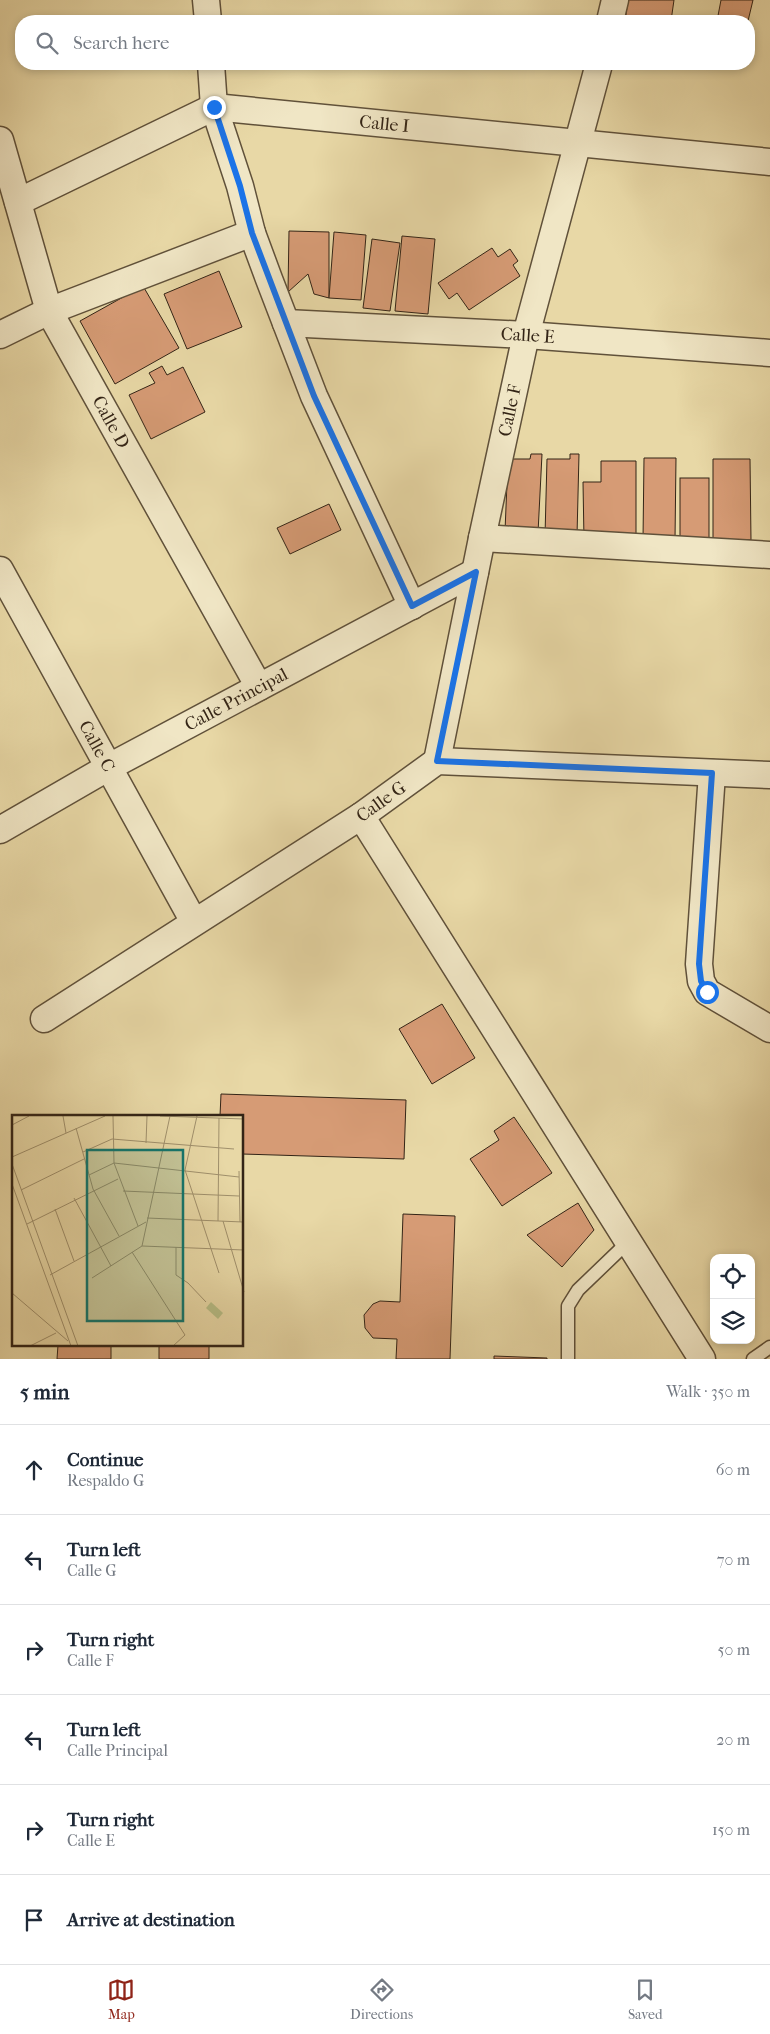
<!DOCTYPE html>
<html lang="en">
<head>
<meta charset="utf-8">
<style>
  :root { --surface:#fff; --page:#f6f6f7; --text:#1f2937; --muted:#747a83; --line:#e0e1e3; --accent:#8f2418 }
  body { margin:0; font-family:"IM FELL French Canon",serif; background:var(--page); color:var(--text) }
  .controls { position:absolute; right:15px; bottom:15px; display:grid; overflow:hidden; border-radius:10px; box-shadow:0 2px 8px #0003 }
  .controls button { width:45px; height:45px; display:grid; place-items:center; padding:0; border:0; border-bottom:1px solid var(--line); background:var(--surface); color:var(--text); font:25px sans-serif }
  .stop { position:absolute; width:15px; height:15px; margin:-11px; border:4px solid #1a73e8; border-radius:50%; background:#fff }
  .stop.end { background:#1a73e8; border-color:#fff; box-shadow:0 1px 5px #0008 }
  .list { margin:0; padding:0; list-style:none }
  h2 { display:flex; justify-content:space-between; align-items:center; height:65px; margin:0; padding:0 20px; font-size:21px }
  h2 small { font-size:16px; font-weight:400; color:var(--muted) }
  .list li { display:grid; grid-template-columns:32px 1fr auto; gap:15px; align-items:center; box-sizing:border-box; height:90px; padding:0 20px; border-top:1px solid var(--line) }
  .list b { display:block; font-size:19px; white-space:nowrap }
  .list p { margin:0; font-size:16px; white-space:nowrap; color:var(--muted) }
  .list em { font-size:16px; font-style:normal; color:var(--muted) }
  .icon { flex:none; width:28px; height:28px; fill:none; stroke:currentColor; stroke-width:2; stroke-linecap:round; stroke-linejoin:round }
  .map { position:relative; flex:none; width:770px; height:1359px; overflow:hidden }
  .search { position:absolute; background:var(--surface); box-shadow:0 2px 8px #0003; left:15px; right:15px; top:15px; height:55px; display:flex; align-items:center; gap:12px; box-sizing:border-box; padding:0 18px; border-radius:20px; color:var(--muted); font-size:19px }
  .sheet { height:605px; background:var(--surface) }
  nav { display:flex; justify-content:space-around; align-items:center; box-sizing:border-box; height:70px; border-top:1px solid var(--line); background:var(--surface); font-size:14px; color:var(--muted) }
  nav a { display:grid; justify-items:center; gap:2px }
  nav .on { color:var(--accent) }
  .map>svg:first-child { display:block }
</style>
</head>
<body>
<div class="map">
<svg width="770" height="1359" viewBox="0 0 770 1359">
  <rect width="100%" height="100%" fill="#e8d8a6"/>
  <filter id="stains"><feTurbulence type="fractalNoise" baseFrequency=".004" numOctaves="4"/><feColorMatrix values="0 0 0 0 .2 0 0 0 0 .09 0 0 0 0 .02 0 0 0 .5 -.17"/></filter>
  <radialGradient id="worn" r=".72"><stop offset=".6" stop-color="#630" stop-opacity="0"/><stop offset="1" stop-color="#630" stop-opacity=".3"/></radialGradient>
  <g fill="#d69b75" stroke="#332416">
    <path d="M628,0H674L671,21H625Z"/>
    <path d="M721,0H753L748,21H717Z"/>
    <path d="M289,231L329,232V298L314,294L308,274L288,292Z"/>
    <path d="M334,232L366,235L361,300L329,298Z"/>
    <path d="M402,236L435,239L428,314L395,311Z"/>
    <path d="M372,239L400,243L390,311L363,308Z"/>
    <path d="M492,248L498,257L510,249L518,261L513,265L520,276L469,310L457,293L449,299L438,283Z"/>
    <path d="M219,271L242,327L187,349L164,294Z"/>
    <path d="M143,286L179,348L115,384L80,321Z"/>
    <path d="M162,366L167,375L183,367L205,412L151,439L129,395L155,383L149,373Z"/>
    <path d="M531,454H542L538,533L505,531L508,459H530Z"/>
    <path d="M570,454H579L577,536H545L547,459H570Z"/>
    <path d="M644,458H676L675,540H643Z"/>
    <path d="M713,459H750L751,540H713Z"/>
    <path d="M601,461H636V540H584L583,482H601Z"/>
    <rect x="680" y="478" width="29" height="62"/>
    <path d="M329,504L341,530L290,554L277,528Z"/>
    <path d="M442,1004L475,1058L432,1084L399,1029Z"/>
    <path d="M221,1094L406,1100L404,1159L242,1154V1116H220Z"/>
    <path d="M514,1117L552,1173L502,1206L470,1159L499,1140L494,1131Z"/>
    <path d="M578,1203L594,1230L562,1267L527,1235Z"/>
    <path d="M403,1214L455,1216L450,1359H396L397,1339L373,1338L365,1328L364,1315L373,1304L380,1301L400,1302Z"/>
    <path d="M58,1345H111V1359H57Z"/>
    <rect x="159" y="1345" width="50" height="14"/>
    <path d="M494,1356L547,1358V1359H494Z"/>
  </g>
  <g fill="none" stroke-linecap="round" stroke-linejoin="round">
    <g stroke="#60513a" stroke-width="15">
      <g id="service">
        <path d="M568,1359V1306L578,1290L629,1241"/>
        <path d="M753,1359L770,1347"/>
      </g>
    </g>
    <g stroke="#60513a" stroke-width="29">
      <g id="minor">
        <path d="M206,0L208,21"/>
        <path d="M610,21L615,0"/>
        <path d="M211,64L214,107L240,186L252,233L269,279L314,396L412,606"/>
        <path id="s1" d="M0,140L49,311L259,687"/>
        <path id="s2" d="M18,202L214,107L770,162"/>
        <path id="s3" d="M286,323L526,335L770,353"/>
        <path d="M0,335L49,311L252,233"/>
        <path d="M482,538L770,555"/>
        <path id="s4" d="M0,570L194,922"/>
        <path id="s5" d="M437,761L482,538L526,335L599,64"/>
        <path d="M712,773L699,964L701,981L707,992L770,1029"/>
        <path d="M361,816L702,1359"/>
        <path id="s6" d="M0,830L109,767L475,572"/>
        <path id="s7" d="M44,1019L361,816L437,761L770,775"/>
      </g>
    </g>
    <use href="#service" stroke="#f0e6c5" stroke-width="12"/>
    <use href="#minor" stroke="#f0e6c5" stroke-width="26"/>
  </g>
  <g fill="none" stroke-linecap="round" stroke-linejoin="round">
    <path stroke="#1a73e8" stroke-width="6" d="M214,107L240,186L252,233L314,396L412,606L476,572L437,761L712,773L699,964L701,981L707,992"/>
  </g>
  <g text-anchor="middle" stroke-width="4" stroke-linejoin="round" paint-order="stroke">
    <g font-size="18" fill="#332416" stroke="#f0e6c5">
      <text dy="6" stroke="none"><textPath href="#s2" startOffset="389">Calle I</textPath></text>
      <text dy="6" stroke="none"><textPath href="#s3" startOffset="242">Calle E</textPath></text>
      <text dy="6" stroke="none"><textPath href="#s5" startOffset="358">Calle F</textPath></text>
      <text dy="6" stroke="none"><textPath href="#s1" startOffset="305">Calle D</textPath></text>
      <text dy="6" stroke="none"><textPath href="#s6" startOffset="270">Calle Principal</textPath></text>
      <text dy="6" stroke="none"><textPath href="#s4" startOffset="201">Calle C</textPath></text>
      <text dy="6" stroke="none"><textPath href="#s7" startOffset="401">Calle G</textPath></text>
    </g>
  </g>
  <g transform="translate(12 1115)">
    <rect width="231" height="231" fill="#e8d8a6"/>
    <path d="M199,187L211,198L206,204L194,193Z" fill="#b7be86"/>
    <path fill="none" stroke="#a0906c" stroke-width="1" d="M51,1L54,18M101,1L102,48L126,111M148,1L232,4M185,1L173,55L207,158M0,10L17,1M64,13L81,74L107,121M134,28L135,1M71,37L100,24L222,34M0,42L93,1M0,49L66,231M227,56L228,107M77,60L102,48L227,62M0,69L59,231M9,75L72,44M111,76L227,81M62,83L99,151M43,94L62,146M135,103L231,107M206,106L207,3M211,106L232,177M15,109L106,64M130,131L158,1M164,132V160L176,168L194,187M120,137L173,220L161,231M38,160L134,107M80,163L130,131L232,135M0,178L56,226M18,231L44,218"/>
    <path fill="#0f766e" fill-opacity="0.15" stroke="#0f766e" stroke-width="2.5" d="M75,35H171V206H75Z"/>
    <rect width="231" height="231" fill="none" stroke="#332416" stroke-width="2.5"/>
  </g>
  <rect width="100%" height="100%" filter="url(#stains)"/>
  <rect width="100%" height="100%" fill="url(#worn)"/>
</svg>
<div class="controls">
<button><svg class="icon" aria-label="locate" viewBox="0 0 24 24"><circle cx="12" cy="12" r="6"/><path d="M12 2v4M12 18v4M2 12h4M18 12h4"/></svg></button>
<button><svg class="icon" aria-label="layers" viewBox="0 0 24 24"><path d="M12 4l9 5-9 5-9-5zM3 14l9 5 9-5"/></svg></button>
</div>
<div class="stop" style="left:707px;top:992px"></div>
<div class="stop end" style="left:214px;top:107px"></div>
<div class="search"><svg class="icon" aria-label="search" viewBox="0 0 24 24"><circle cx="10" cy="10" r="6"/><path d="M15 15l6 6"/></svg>Search here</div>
</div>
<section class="sheet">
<h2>5 min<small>Walk · 350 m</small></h2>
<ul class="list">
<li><svg class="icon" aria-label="ahead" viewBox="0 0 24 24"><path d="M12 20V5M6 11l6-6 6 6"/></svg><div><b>Continue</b><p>Respaldo G</p></div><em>60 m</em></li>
<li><svg class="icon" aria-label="left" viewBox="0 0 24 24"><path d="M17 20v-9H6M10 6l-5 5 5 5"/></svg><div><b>Turn left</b><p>Calle G</p></div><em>70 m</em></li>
<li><svg class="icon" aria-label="right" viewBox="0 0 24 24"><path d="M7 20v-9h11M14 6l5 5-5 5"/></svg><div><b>Turn right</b><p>Calle F</p></div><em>50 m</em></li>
<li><svg class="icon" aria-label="left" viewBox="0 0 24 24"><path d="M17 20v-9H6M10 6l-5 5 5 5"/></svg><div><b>Turn left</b><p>Calle Principal</p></div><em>20 m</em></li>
<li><svg class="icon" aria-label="right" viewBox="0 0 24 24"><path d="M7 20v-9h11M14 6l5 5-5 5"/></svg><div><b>Turn right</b><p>Calle E</p></div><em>150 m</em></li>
<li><svg class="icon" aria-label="arrive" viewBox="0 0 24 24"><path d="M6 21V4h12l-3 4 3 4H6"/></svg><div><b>Arrive at destination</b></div></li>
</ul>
</section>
<nav>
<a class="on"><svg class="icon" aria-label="map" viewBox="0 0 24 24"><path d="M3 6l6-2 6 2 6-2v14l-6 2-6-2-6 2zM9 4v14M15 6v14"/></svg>Map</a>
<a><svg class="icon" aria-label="directions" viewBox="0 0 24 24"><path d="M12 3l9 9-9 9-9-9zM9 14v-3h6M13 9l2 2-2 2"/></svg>Directions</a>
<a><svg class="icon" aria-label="saved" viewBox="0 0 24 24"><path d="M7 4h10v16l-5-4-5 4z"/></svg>Saved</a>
</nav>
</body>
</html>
